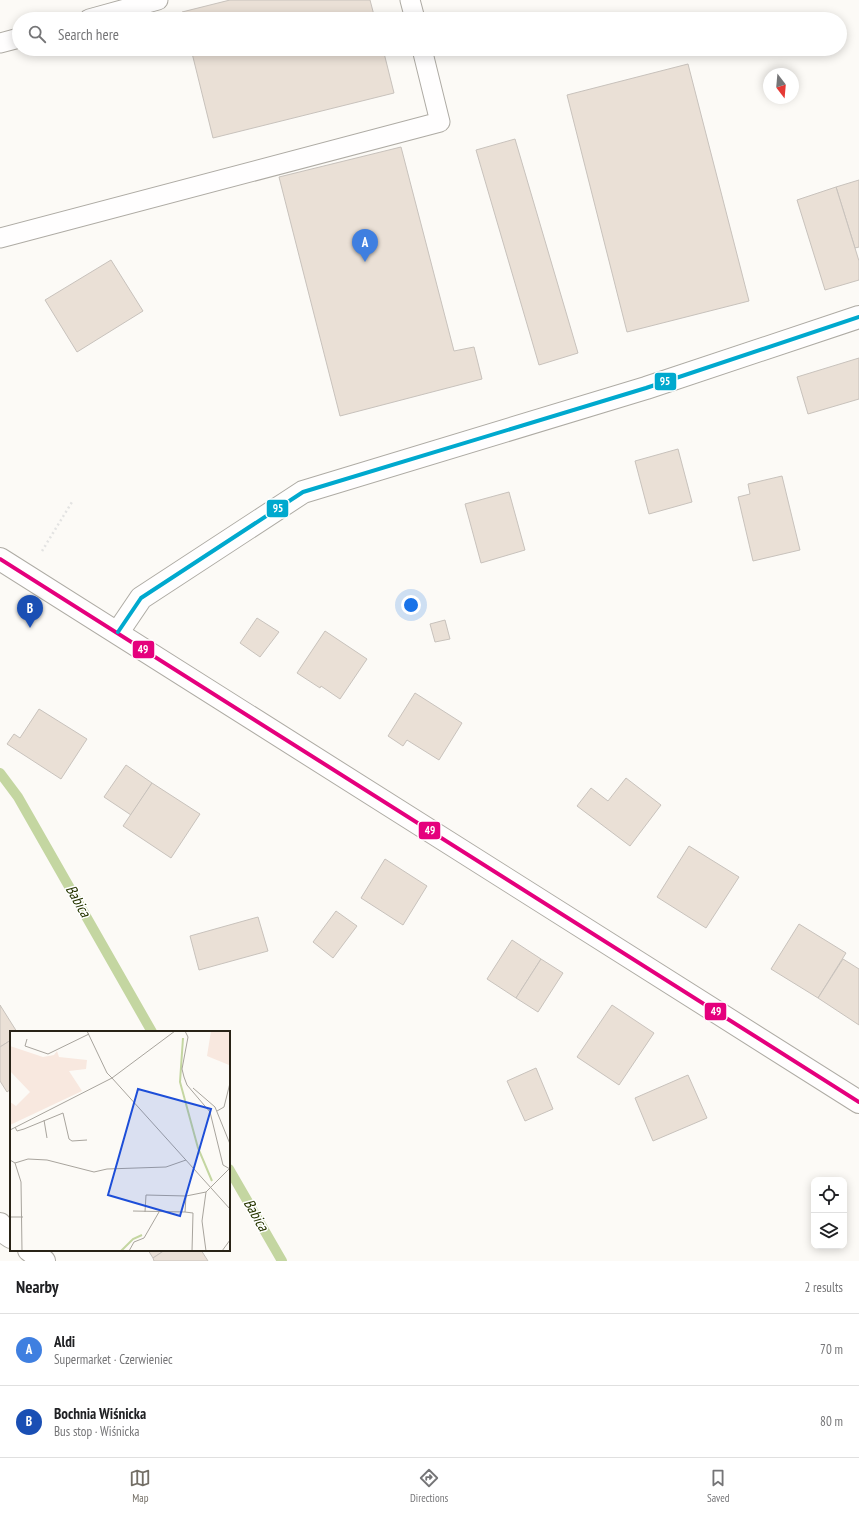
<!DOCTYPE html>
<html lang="en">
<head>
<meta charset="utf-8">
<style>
  :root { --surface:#fff; --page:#f6f6f6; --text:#202124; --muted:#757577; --line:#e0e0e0; --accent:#736e65 }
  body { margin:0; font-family:"PT Sans Narrow",sans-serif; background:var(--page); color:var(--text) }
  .controls { position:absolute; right:12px; bottom:12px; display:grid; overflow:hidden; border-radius:8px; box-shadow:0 2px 10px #0003 }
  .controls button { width:36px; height:36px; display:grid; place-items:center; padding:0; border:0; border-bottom:1px solid var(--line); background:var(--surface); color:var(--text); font:20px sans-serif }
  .compass { position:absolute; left:763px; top:68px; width:36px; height:36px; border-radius:50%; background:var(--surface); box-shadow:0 2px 10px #0003; rotate:164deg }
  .you { position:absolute; left:411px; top:605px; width:14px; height:14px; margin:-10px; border:3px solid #fff; border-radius:50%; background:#1a73e8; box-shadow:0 0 0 6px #1a73e833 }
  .badge { display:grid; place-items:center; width:26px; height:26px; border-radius:50%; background:var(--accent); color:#fff; font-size:13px; font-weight:700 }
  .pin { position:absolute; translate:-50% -33px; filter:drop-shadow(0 1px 2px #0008) }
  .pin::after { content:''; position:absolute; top:21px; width:14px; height:12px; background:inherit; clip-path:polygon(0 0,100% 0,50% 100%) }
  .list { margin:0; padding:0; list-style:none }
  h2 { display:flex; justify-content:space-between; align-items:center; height:52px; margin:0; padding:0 16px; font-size:17px }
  h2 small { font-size:13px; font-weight:400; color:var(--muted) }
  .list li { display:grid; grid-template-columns:26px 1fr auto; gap:12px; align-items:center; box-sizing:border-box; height:72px; padding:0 16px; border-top:1px solid var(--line) }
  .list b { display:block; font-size:15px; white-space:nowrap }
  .list p { margin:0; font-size:13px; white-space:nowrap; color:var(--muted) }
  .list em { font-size:13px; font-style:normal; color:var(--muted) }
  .icon { flex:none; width:22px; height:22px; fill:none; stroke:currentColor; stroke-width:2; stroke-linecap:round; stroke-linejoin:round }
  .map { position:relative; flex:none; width:859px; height:1261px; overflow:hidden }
  .search { position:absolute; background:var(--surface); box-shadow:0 2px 10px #0003; left:12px; right:12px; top:12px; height:44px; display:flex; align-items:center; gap:10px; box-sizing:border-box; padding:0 14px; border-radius:22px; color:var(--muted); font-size:15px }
  .sheet { height:196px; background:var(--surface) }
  nav { display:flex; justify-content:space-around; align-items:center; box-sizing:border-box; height:56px; border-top:1px solid var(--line); background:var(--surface); font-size:11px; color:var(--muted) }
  nav a { display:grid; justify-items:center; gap:2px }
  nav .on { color:var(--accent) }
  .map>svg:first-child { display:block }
</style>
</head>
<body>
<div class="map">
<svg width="859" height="1261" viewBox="0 0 859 1261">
  <rect width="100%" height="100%" fill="#fcfaf6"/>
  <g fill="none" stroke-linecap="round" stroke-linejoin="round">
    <g stroke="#c4d6a1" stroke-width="10">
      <path d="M0,773L18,797L152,1032"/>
      <path d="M229,1169L282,1261"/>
    </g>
  </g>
  <g fill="#eae0d6" stroke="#c8c2bc">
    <path d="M230,0H370L375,19H184L182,12Z"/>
    <path d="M191,49H383L394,93L213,138Z"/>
    <path d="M688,64L749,301L627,332L567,95Z"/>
    <path d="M515,139L578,353L539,365L476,150Z"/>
    <path d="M401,147L454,351L474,347L482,379L340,416L279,177Z"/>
    <path d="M859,180V247L855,248L836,187Z"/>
    <path d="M836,187L859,261V280L825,290L797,200Z"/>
    <path d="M111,260L143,311L77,352L45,300Z"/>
    <path d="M859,358V399L808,414L797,377Z"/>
    <path d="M678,449L692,502L649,514L635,461Z"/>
    <path d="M782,476L800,550L753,561L738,497L750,494L748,484Z"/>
    <path d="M509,492L525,550L481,563L465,504Z"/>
    <path d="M257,618L279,632L260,657L240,643Z"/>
    <path d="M445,620L450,639L435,642L430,624Z"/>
    <path d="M325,631L367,659L340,699L321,686L320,688L297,673Z"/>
    <path d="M415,693L462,723L439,760L407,740L403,746L388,736Z"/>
    <path d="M39,709L87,739L61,779L7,744L14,734L20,738Z"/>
    <path d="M126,765L152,783L131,815L104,797Z"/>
    <path d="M626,778L661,805L630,846L577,806L591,788L608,801Z"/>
    <path d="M152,783L200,814L171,858L123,826Z"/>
    <path d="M689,846L739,877L706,928L657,897Z"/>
    <path d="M385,859L427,886L403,925L361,898Z"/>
    <path d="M336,911L357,926L333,958L313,942Z"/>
    <path d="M258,917L268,951L199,970L190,936Z"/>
    <path d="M799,924L846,953L818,998L771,969Z"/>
    <path d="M512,940L541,959L516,998L487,979Z"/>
    <path d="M541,959L563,973L538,1012L516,998Z"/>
    <path d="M843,959L859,969V1025L818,998Z"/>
    <path d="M0,1005L17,1032H11V1040L0,1047Z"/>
    <path d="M612,1005L654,1033L619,1085L577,1057Z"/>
    <path d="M11,1040V1089L7,1092L0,1081V1047Z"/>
    <path d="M536,1068L553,1109L525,1121L507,1081Z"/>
    <path d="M688,1075L707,1118L653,1141L635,1098Z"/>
    <path d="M148,1250H165L153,1258Z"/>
    <path d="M165,1250H201L208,1261H154L153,1258Z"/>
  </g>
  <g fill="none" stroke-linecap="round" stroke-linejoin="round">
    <g stroke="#aeaba4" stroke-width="21">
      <g id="lane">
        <path d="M410,0L415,19"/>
        <path d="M89,19L158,0"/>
        <path d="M0,43L19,38"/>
        <path d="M0,238L440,122L422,49"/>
      </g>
    </g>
    <g stroke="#aeaba4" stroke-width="24">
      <g id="street">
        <path d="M118,632L141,598L303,492L646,388L859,317"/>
        <path d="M0,1224L5,1233L11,1237"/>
        <path d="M29,1250L44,1261"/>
      </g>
    </g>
    <g stroke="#aeaba4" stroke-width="24">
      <path id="secondary" d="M0,559L859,1102"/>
    </g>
    <path stroke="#e3e3e2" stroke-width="2.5" stroke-dasharray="2 3" stroke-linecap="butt" d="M42,551L72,502"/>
    <use href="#lane" stroke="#fffefe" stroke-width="19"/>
    <use href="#street" stroke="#fffefe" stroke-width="22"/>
    <use href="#secondary" stroke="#fffefe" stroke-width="22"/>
    <g stroke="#fff" stroke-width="7">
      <path id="bus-1" d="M0,559L859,1102"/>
    </g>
    <g stroke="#fff" stroke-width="7">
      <path id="bus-2" d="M118,632L141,598L303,492L646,388L859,317"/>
    </g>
    <use href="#bus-1" stroke="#e5007d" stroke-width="4"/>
    <use href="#bus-2" stroke="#00a9ce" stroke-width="4"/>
  </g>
  <g text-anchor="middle" stroke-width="3" stroke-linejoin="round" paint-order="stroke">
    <g font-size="15" font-style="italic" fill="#273600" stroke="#fff">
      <text transform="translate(78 901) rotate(60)" y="5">Babica</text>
      <text transform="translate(256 1215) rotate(60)" y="5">Babica</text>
    </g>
  </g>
  <g transform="translate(10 1031)">
    <rect width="220" height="220" fill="#fcfaf6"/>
    <path d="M201,0H220L219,34L197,25ZM0,15L33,26L44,24L47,20L49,26L77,29L76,38L59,40L72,60L0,94V71L6,75L20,61L0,40Z" fill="#f8e8df"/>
    <path fill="none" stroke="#c4d6a1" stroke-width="2" d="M173,7L170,51L188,117L202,150M111,220L123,208L132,204"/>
    <path fill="none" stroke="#a8a49d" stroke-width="1" d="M77,0L97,42L102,47L165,0M175,0L178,6L172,38L174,46L177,54L200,81L213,134L220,138M17,8L15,15L38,23L79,3M183,57L205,76L220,113M207,80L214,76L220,52M34,89L37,107M5,96L7,100L14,98L53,82L59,108L62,110L77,109M0,99L102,47L220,178M0,129L5,132L11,151L12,220M5,132L18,128L37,129L84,141L97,138L156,136L176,129M123,180L175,181M135,181L136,164L176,165M0,186H13M119,220L124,211L134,207L149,181M182,220L183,182L175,181L176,165L196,161M196,220L192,190L196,161L220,137M212,220L220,209"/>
    <path fill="#1d4ed8" fill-opacity="0.15" stroke="#1d4ed8" stroke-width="2" d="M128,58L201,78L170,185L98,164Z"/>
    <rect width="220" height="220" fill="none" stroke="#292317" stroke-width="2"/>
  </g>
  <g stroke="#fff" stroke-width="1.5">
    <rect x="654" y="372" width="23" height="19" rx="4" fill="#00a9ce"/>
    <rect x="266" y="499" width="23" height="19" rx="4" fill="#00a9ce"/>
    <rect x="132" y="640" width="23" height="19" rx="4" fill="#e5007d"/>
    <rect x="418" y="821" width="23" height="19" rx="4" fill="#e5007d"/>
    <rect x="704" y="1002" width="23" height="19" rx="4" fill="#e5007d"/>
  </g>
  <g font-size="11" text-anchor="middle" font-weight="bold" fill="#fff">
    <text x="665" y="385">95</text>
    <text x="278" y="512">95</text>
    <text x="143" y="653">49</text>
    <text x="430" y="834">49</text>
    <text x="716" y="1015">49</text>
  </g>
</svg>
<div class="controls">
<button><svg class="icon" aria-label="locate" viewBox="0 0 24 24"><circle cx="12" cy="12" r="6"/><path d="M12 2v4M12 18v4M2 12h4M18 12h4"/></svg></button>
<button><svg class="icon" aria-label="layers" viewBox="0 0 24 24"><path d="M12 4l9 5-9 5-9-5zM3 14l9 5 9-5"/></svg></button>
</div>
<svg class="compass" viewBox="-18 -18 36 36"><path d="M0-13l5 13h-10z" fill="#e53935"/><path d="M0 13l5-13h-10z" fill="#757577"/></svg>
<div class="you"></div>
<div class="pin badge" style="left:365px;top:262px;background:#3f7fe0">A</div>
<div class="pin badge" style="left:30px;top:628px;background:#1a4fb4">B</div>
<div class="search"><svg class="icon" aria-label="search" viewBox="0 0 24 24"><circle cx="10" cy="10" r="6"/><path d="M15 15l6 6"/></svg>Search here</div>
</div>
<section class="sheet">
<h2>Nearby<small>2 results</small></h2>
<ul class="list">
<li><span class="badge" style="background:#3f7fe0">A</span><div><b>Aldi</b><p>Supermarket · Czerwieniec</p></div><em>70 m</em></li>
<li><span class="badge" style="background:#1a4fb4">B</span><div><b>Bochnia Wiśnicka</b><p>Bus stop · Wiśnicka</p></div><em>80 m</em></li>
</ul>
</section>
<nav>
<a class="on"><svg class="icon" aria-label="map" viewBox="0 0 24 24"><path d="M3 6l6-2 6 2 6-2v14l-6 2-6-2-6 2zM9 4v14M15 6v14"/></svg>Map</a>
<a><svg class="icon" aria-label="directions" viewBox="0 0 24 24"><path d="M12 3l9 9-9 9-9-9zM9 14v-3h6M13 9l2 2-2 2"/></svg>Directions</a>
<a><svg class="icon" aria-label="saved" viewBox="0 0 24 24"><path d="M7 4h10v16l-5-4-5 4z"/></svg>Saved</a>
</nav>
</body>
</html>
